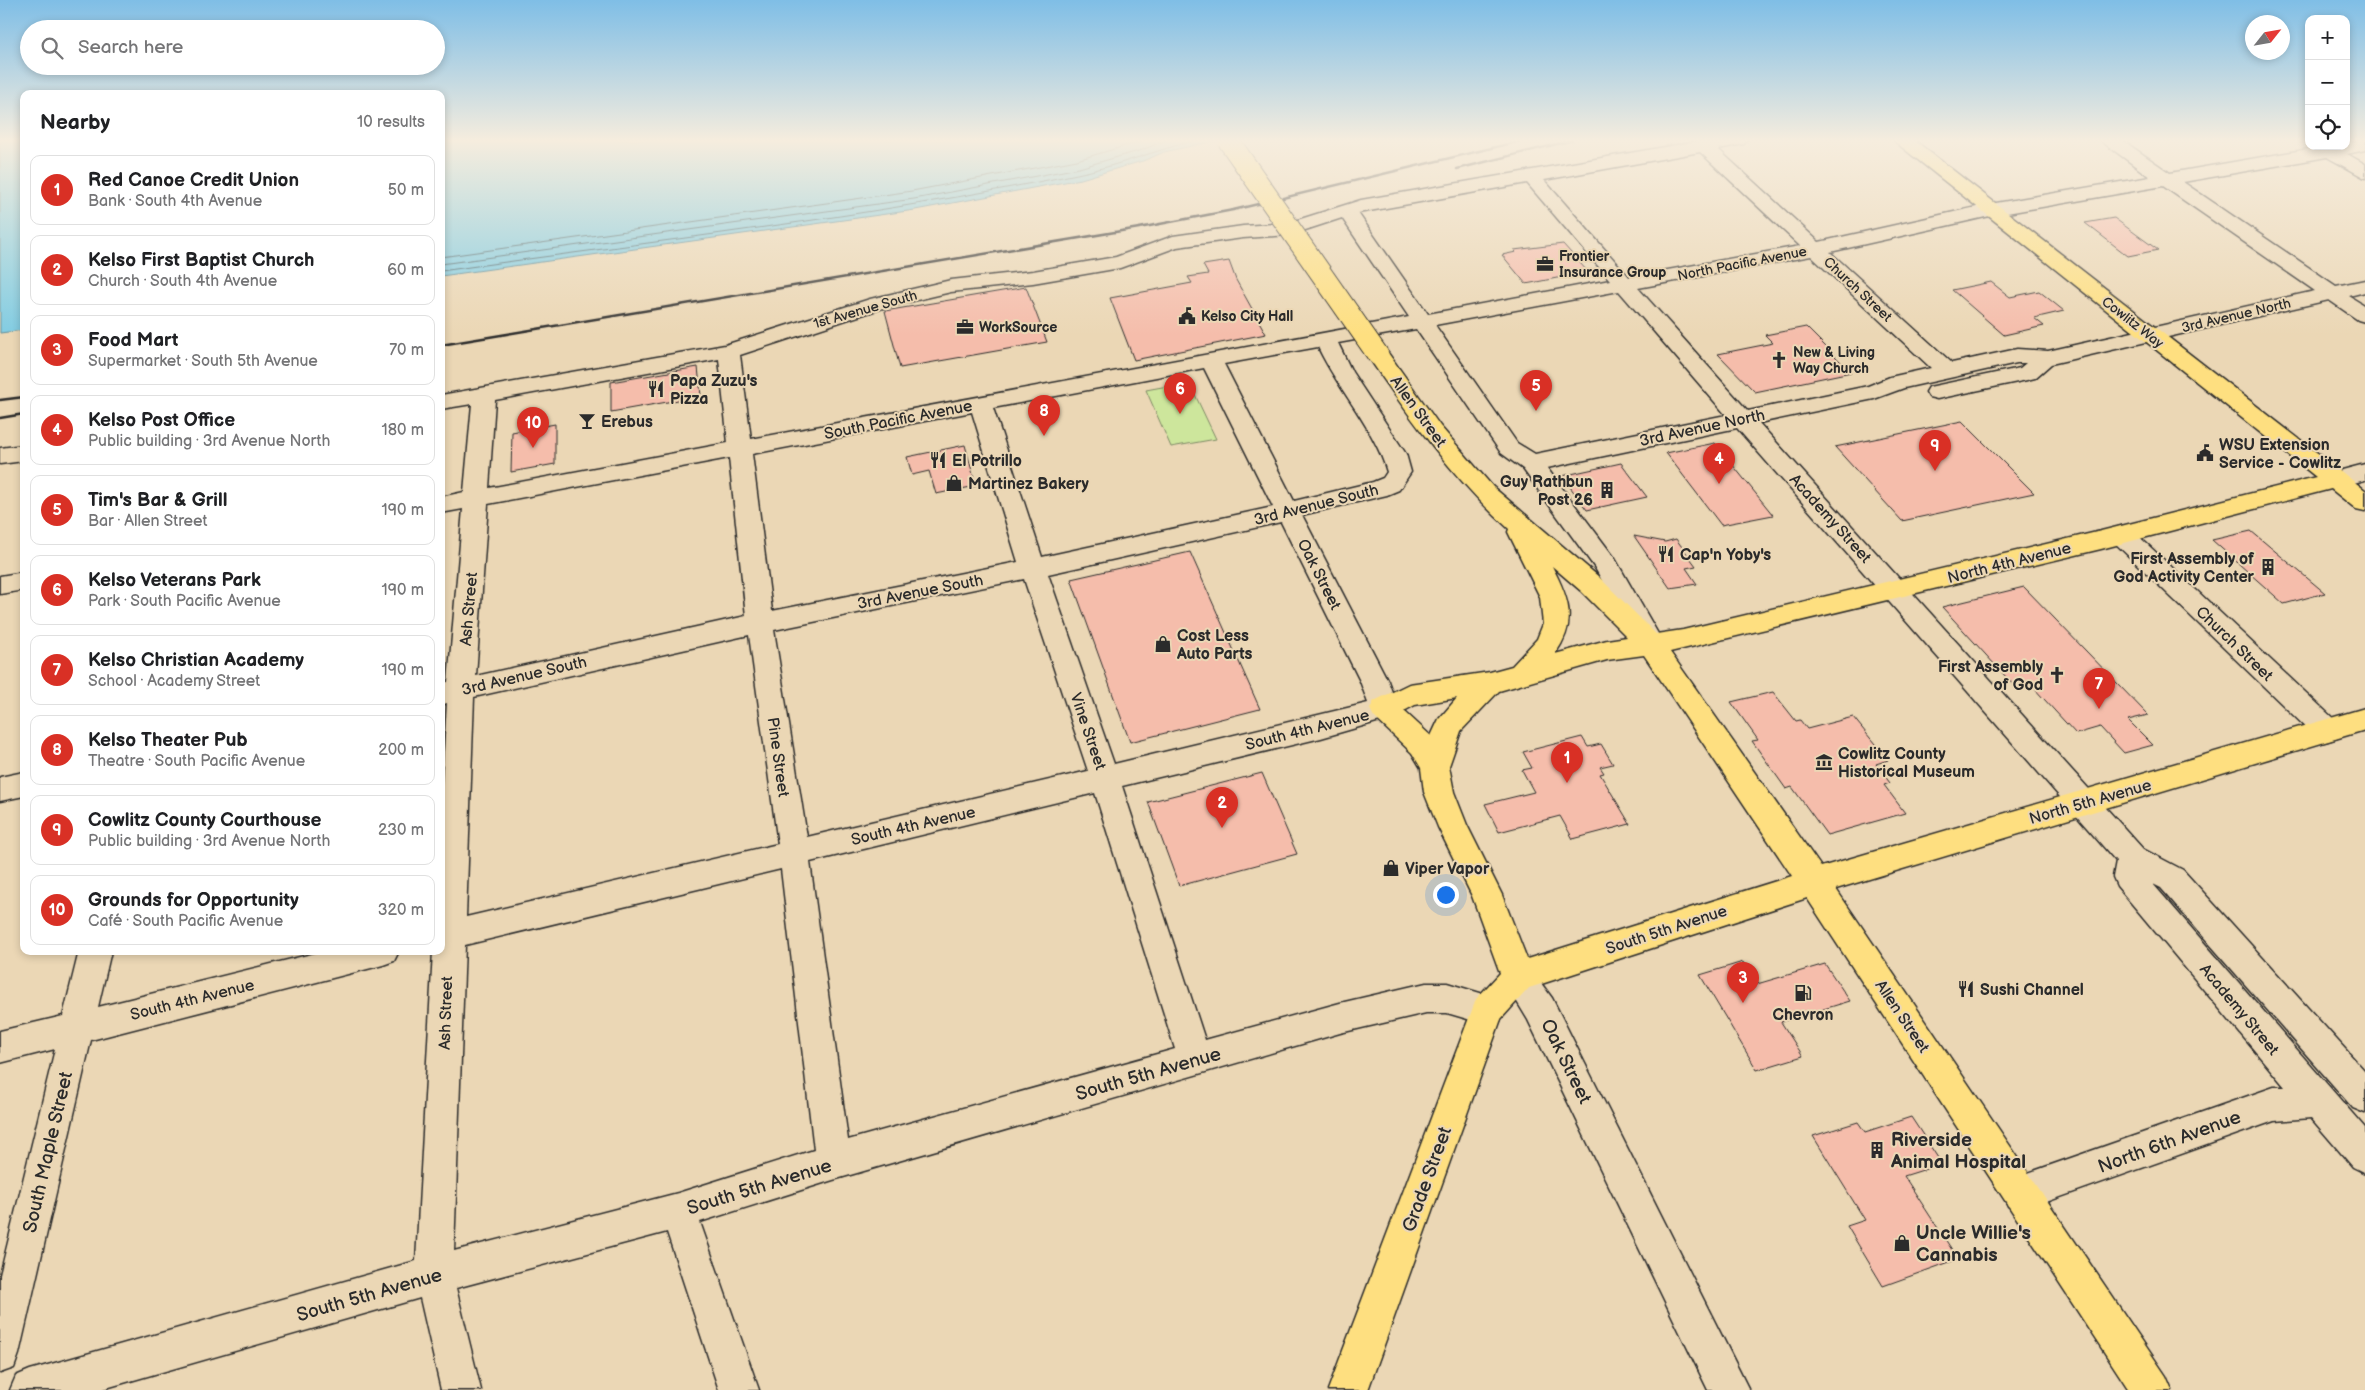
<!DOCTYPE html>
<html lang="en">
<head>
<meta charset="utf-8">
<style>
  :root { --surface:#fff; --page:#f2f2f2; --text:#202124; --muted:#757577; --line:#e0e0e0; --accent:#d93025 }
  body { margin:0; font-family:"Balsamiq Sans",sans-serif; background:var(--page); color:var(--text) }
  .controls { position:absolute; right:15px; top:15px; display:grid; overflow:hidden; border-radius:10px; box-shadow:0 2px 8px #0003 }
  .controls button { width:45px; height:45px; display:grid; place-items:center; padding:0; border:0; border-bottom:1px solid var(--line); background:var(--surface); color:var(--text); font:25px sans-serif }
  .compass { position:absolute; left:2245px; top:15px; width:45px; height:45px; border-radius:50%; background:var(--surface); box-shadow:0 2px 8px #0003; rotate:59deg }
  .you { position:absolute; left:1445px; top:894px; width:18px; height:18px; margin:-12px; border:4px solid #fff; border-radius:50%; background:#1a73e8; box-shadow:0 0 0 8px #1a73e833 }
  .badge { display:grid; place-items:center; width:32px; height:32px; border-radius:50%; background:var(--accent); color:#fff; font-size:16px; font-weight:700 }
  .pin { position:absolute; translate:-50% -41px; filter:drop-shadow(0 1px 2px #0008) }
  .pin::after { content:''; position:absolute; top:26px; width:18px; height:15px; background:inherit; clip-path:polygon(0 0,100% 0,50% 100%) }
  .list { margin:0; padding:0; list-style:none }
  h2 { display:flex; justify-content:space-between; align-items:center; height:65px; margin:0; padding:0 20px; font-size:21px }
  h2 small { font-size:16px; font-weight:400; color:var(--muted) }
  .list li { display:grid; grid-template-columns:32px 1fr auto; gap:15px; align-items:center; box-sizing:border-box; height:70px; margin:0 10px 10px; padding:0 10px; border:1px solid var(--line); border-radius:10px }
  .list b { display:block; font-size:19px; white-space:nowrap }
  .list p { margin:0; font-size:16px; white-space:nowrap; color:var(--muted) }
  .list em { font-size:16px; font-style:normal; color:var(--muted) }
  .icon { flex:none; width:28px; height:28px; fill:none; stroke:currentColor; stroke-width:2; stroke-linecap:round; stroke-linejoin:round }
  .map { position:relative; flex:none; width:2365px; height:1390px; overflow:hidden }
  .search { position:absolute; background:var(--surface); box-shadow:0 2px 8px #0003; left:20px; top:20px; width:425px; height:55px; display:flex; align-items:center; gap:12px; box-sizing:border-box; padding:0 18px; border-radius:28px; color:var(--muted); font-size:19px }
  .panel { position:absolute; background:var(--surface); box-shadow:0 2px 8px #0003; left:20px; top:90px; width:425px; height:865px; border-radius:10px }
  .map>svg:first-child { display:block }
</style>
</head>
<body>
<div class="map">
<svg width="2365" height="1390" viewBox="0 0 2365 1390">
  <rect width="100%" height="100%" fill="#ebd7b5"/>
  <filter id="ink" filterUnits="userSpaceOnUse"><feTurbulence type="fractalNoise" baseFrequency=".02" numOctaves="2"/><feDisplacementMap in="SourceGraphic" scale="10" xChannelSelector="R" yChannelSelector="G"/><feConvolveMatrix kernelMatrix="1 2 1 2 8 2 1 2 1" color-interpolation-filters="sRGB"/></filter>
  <g filter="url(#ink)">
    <path fill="#cde69c" stroke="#7c8864" d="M1189,382L1216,439L1171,447L1146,390Z"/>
    <g fill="#81cce2" stroke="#5f8c99">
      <path d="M0,140H24V330L0,333Z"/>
      <path d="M441,140H1219L1164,152L1146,160L1081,179L915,210L441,276Z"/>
    </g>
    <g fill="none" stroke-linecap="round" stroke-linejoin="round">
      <g stroke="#4d6b74" stroke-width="1">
        <path d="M441,257L912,191L1077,160L1145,140"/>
        <path d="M441,264L914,199L1079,168L1142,150L1166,140"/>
        <path d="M441,271C653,241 867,218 1077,174C1118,166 1156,150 1196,140"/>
      </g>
    </g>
    <g fill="#f5bdab" stroke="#2b2b2b">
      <path d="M2114,218L2158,250L2128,256L2085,223Z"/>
      <path d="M1563,244L1588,272L1526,284L1502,255L1516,252L1514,250Z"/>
      <path d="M1229,261L1236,280L1266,334L1134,360L1110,298L1192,283L1188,277L1208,274L1203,265Z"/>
      <path d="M1991,282L2010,297L2039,291L2064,311L2034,318L2044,326L2004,335L1952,290Z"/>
      <path d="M1026,287L1047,342L900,368L885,311Z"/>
      <path d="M1806,327L1851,372L1755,392L1718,354L1773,343L1765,335Z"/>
      <path d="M698,367L701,396L611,412V382Z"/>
      <path d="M1962,421L2034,493L1902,521L1835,447Z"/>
      <path d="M555,424V464L511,472L512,432Z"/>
      <path d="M1715,443L1773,515L1721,525L1666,453Z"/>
      <path d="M965,445L976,486L936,494L929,471L912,475L907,457Z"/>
      <path d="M1621,463L1647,497L1587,510L1562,476Z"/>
      <path d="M2251,531L2325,593L2284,604L2212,540Z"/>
      <path d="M1634,536L1665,542L1676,539L1696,566L1686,568L1697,584L1670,588Z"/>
      <path d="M1190,552L1260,709L1130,742L1071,579Z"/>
      <path d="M2024,587L2148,715L2128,720L2153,745L2124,753L2100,727L2076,734L2033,687L2018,690L1942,607Z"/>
      <path d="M1773,692L1796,721L1800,720L1807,729L1853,717L1888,760L1876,764L1890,783L1884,785L1905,813L1827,835L1792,787L1786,789L1752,741L1758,740L1731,702Z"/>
      <path d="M1582,737L1588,747L1601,744L1613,764L1600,767L1604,773L1600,774L1630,824L1573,839L1560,816L1499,832L1485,804L1534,792L1522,770L1532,768L1523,752Z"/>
      <path d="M1262,773L1297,854L1179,886L1148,802Z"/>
      <path d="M1743,962L1757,984L1825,964L1850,1001L1781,1022L1803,1056L1757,1070L1700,975Z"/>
      <path d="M1911,1117L1942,1164L1904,1176L1958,1259L1883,1286L1847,1226L1865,1220L1813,1136L1858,1122L1865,1132Z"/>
    </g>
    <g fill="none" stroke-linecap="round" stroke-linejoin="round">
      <g stroke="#2b2b2b" stroke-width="3">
        <g id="minor">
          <path d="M1705,140H1747L1744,144L1718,149L1819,242L1990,204L2150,177L2100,140H2122L2170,173L2314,148L2313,146H2346V143L2365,140V150L2347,154L2365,164V178L2327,157L2183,182L2336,286L2365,280V292L2349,296L2365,306V322L2358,320L2329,300L2051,364L2035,378L2027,380L1937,399L1929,397L1926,392L1929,387L2020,368L2026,363H2017L1904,388L1874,399L1759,423L2143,849L2183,870L2365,1071V1113L2353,1108L2161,888L2153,884L2365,1128V1173L2353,1167L2311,1118L2274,1121L2021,1211L2008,1206L2003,1193L2008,1180L2274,1087H2285L2117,886L2113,877L2116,861L1737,428L1547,468L1614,557L1657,632L1661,639L1657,646L1648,649L1639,646L1595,568L1523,469L1501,453L1416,329L1338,343L1352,372L1406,454L1411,472L1399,490L1387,495L1302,515L1388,681L1398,709L1394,717L1321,738L1122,786L1205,1040L1340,1003L1426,983H1447L1500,999L1504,1010L1500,1021L1488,1025L1447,1013H1426L1340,1033L833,1180L700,1222L759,1390H719L667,1232L456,1288L481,1390H441L420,1298L99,1390H10L16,1376L30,1370L416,1261L433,951H441V801L447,703L441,705V683L448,682L463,509L441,513V497L464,492L472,404L441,409V395L725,345L870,299L951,280L1033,271L1116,257L1173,236L1243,226L1288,223L1361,200ZM1700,152L1800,246L1629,277L1544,180ZM1527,183L1610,280L1428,314L1358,213ZM2163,186L2315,291L2048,351L2017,349L1952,363L1830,252L1990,216ZM1342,218L1409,317L751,439L740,355L883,308L951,292L1033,283L1120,268L1177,247L1243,238L1290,235ZM1811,256L1931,368L1890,377L1868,386L1748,411L1638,288ZM1619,291L1726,415L1535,454L1517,443L1435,325ZM1318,347C1337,388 1376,431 1387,472L1383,478L1373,482L1294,501L1224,364ZM719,359L728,443L489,488L495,400ZM1204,368L1273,507L1042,557L993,408ZM972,412L1018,562L772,611L752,454ZM729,458L746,616L476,676L488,504ZM1281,522L1360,681L1368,703L1114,764L1048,574ZM1024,579L1088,771L807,837L774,630ZM749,635L778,844L466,917L474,697ZM1095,793L1175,1049L848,1140L810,862ZM781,869L814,1150L678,1193L454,1251L465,945Z"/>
          <path d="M24,445V461L0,464V448Z"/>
          <path d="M2365,464V480L2335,488L2327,486L2323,480L2327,474Z"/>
          <path d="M2122,526L2131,529L2337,722L2341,730L2337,738L2327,741L2317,738L2113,541L2110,535L2113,529Z"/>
          <path d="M24,572V590L0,594V576Z"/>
          <path d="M24,772V796L0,801V777Z"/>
          <path d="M79,951H111L98,1007L324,951H399L394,961L383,965L91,1040L19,1354L14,1368L0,1373V1275L55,1049L0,1063V1031L63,1016Z"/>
          <path d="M1518,962L1529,967L1552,998L1749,1390H1708L1528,1020L1502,977L1507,967Z"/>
        </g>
      </g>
      <g stroke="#2b2b2b" stroke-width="3">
        <path id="major" d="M1893,140H1914L2365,490V511L2356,509L2331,489L2101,549L1670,652L1821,867L2365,708V730L1836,889L2166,1376L2172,1390H2129L1807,898L1529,988L1501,1019L1368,1390H1328L1472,1010L1476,999L1500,973L1472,896L1438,827L1424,792L1421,768L1412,753L1374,717L1370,709L1374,701L1409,684L1490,672L1512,666L1537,639L1543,624L1540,597L1508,532L1509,529C1453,478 1410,418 1367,355L1370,350L1378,348L1386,350L1440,426L1493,487L1599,577L1656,634L1683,630L2101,531L2316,477ZM1552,566L1581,591L1627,637L1607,640L1555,654C1578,622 1569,599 1552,566ZM1644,655L1792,876L1527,959L1502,895L1467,825L1454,792L1449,766L1461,731L1499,691L1607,660ZM1457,698L1439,719L1431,736L1404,711L1415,705Z"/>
      </g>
      <use href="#minor" fill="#ebd7b5" fill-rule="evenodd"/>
      <use href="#major" fill="#fedf80" fill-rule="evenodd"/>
      <g stroke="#2b2b2b" stroke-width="2.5">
        <path d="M1457,169L1573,140"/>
        <path d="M441,345L1139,228L1233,210L1525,140"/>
        <path d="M0,400L24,397"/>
        <path d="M0,418L24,414"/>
      </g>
      <g stroke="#2b2b2b" stroke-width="23" stroke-linecap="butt">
        <path id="major-bridge" d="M1228,140L1378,355"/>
      </g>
      <use href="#major-bridge" stroke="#fedf80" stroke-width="21"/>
    </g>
  </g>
  <linearGradient id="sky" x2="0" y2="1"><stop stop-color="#7fbee6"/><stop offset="0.42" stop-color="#f6edde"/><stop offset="1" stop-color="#f6edde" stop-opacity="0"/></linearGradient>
  <rect width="2365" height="335" fill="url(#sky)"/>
  <defs>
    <g id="office-bare" transform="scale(1.35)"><path d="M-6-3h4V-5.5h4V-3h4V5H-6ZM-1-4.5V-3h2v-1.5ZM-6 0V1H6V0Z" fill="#2b2b2b" stroke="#ebd7b5" stroke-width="2.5" paint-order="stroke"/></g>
    <g id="civic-bare" transform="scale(1.35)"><path d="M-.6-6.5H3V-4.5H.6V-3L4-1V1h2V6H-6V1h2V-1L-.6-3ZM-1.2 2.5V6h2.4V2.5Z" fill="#2b2b2b" stroke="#ebd7b5" stroke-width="2.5" paint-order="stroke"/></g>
    <g id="church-bare" transform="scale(1.35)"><path d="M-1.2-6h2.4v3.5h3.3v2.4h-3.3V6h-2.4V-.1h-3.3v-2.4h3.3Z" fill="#2b2b2b" stroke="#ebd7b5" stroke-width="2.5" paint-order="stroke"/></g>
    <g id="restaurant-bare" transform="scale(1.35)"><path d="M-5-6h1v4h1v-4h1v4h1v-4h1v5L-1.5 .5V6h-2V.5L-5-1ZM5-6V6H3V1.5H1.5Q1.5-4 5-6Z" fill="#2b2b2b" stroke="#ebd7b5" stroke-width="2.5" paint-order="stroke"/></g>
    <g id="bar-bare" transform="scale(1.35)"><path d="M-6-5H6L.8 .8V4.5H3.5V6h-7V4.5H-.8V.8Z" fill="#2b2b2b" stroke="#ebd7b5" stroke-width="2.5" paint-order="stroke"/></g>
    <g id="shop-bare" transform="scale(1.35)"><path d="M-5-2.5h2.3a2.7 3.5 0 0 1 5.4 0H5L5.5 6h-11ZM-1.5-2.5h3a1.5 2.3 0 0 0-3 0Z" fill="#2b2b2b" stroke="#ebd7b5" stroke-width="2.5" paint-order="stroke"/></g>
    <g id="building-bare" transform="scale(1.35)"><path d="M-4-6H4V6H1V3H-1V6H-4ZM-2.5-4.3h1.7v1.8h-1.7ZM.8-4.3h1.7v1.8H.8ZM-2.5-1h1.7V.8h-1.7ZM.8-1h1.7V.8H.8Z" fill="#2b2b2b" stroke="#ebd7b5" stroke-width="2.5" paint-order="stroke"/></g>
    <g id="museum-bare" transform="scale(1.35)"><path d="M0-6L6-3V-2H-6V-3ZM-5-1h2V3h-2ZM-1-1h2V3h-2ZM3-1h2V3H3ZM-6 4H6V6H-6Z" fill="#2b2b2b" stroke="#ebd7b5" stroke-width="2.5" paint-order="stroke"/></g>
    <g id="fuel-bare" transform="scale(1.35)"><path d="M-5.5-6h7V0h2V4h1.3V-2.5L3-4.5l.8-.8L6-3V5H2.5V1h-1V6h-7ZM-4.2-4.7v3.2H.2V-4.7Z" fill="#2b2b2b" stroke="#ebd7b5" stroke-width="2.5" paint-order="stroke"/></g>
  </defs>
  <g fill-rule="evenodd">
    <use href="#office-bare" x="1545" y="264"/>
    <use href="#civic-bare" x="1187" y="316"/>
    <use href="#office-bare" x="965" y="327"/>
    <use href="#church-bare" x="1779" y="360"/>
    <use href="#restaurant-bare" x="656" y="389"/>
    <use href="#bar-bare" x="587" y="421"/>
    <use href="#civic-bare" x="2205" y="453"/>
    <use href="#restaurant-bare" x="938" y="460"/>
    <use href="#shop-bare" x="954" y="483"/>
    <use href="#building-bare" x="1607" y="490"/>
    <use href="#restaurant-bare" x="1666" y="554"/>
    <use href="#building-bare" x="2268" y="567"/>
    <use href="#shop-bare" x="1163" y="644"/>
    <use href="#church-bare" x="2057" y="675"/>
    <use href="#museum-bare" x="1824" y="762"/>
    <use href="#shop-bare" x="1391" y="868"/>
    <use href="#restaurant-bare" x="1966" y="989"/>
    <use href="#fuel-bare" x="1803" y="993"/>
    <use href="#building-bare" x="1877" y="1150"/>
    <use href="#shop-bare" x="1902" y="1243"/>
  </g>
  <g text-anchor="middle" stroke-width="4" stroke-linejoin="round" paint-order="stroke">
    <g font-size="14" font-weight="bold" fill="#2b2b2b" stroke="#ebd7b5" text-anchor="start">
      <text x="1559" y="261">Frontier<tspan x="1559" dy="16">Insurance Group</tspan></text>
      <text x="1201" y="321">Kelso City Hall</text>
      <text x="979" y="332">WorkSource</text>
      <text x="1793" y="357">New &amp; Living<tspan x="1793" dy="16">Way Church</tspan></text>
    </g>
    <g font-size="14" fill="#2b2b2b" stroke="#ebd7b5">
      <text transform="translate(1742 263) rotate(-11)" y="5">North Pacific Avenue</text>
      <text transform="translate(1858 289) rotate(43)" y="5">Church Street</text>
      <text transform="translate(865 309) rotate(-16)" y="5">1st Avenue South</text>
      <text transform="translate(2236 315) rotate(-13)" y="5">3rd Avenue North</text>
      <text transform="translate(2133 322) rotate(38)" y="5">Cowlitz Way</text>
    </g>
    <g font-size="16" font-weight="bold" fill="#2b2b2b" stroke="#ebd7b5" text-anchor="start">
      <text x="670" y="386">Papa Zuzu's<tspan x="670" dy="18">Pizza</tspan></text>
      <text x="601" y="427">Erebus</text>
      <text x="2219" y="450">WSU Extension<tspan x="2219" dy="18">Service - Cowlitz</tspan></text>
      <text x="952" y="466">El Potrillo</text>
      <text x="1593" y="487" text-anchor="end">Guy Rathbun<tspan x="1593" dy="18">Post 26</tspan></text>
      <text x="968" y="489">Martinez Bakery</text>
      <text x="1680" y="560">Cap'n Yoby's</text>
      <text x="2254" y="564" text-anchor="end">First Assembly of<tspan x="2254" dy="18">God Activity Center</tspan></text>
      <text x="1177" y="641">Cost Less<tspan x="1177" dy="18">Auto Parts</tspan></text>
      <text x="2043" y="672" text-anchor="end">First Assembly<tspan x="2043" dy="18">of God</tspan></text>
      <text x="1838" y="759">Cowlitz County<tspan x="1838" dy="18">Historical Museum</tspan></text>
      <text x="1405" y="874">Viper Vapor</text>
      <text x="1980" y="995">Sushi Channel</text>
      <text x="1803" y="1020" text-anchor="middle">Chevron</text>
    </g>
    <g font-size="16" fill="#2b2b2b" stroke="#ebd7b5">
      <text transform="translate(1419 411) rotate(54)" y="6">Allen Street</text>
      <text transform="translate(898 419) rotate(-11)" y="6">South Pacific Avenue</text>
      <text transform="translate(1702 427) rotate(-12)" y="6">3rd Avenue North</text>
      <text transform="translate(1316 504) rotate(-14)" y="6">3rd Avenue South</text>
      <text transform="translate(1831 518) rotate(48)" y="6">Academy Street</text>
      <text transform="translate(2009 562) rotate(-14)" y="6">North 4th Avenue</text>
      <text transform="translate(1320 574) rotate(63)" y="6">Oak Street</text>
      <text transform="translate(920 591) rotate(-11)" y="6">3rd Avenue South</text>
      <text transform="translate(468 609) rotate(-85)" y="6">Ash Street</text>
      <text transform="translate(2235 643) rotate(44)" y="6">Church Street</text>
      <text transform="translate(524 675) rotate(-13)" y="6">3rd Avenue South</text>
      <text transform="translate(1307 729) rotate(-14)" y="6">South 4th Avenue</text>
      <text transform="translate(1089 731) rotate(71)" y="6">Vine Street</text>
      <text transform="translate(779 757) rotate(82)" y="6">Pine Street</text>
      <text transform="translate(2090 801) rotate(-16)" y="6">North 5th Avenue</text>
      <text transform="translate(913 825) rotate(-13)" y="6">South 4th Avenue</text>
      <text transform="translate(1666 929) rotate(-18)" y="6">South 5th Avenue</text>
      <text transform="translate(192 999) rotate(-14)" y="6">South 4th Avenue</text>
      <text transform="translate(2240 1009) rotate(50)" y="6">Academy Street</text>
      <text transform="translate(445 1013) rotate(-88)" y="6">Ash Street</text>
      <text transform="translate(1903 1016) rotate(56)" y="6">Allen Street</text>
    </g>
    <g font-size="19" fill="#2b2b2b" stroke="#ebd7b5">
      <text transform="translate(1567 1061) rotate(64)" y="7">Oak Street</text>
      <text transform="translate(1148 1073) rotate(-16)" y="7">South 5th Avenue</text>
      <text transform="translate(2169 1141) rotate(-20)" y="7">North 6th Avenue</text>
      <text transform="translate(47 1152) rotate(-77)" y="7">South Maple Street</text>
      <text transform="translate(1426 1179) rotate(-70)" y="7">Grade Street</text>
      <text transform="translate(759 1186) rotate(-17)" y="7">South 5th Avenue</text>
      <text transform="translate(369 1294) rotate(-16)" y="7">South 5th Avenue</text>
    </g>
    <g font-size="19" font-weight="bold" fill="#2b2b2b" stroke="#ebd7b5" text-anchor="start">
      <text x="1891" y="1146">Riverside<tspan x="1891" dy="22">Animal Hospital</tspan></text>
      <text x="1916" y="1239">Uncle Willie's<tspan x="1916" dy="22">Cannabis</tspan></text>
    </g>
  </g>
</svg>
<div class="controls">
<button>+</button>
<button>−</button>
<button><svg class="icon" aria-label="locate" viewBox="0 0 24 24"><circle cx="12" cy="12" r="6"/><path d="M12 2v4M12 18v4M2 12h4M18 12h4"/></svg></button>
</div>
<svg class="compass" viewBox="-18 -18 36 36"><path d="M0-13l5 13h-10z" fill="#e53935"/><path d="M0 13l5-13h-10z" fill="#757577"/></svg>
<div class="you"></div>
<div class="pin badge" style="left:1567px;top:783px">1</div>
<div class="pin badge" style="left:1222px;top:828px">2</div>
<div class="pin badge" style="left:1743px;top:1003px">3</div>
<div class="pin badge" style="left:1719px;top:484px">4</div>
<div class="pin badge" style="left:1536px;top:411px">5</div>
<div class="pin badge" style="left:1180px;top:414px">6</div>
<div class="pin badge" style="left:2099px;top:709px">7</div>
<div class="pin badge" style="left:1044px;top:436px">8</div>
<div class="pin badge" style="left:1935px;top:471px">9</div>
<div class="pin badge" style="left:533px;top:448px">10</div>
<div class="search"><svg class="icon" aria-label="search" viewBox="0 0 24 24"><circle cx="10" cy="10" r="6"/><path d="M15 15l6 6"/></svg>Search here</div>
<section class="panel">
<h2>Nearby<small>10 results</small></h2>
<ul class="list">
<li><span class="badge">1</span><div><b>Red Canoe Credit Union</b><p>Bank · South 4th Avenue</p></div><em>50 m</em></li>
<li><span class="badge">2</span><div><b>Kelso First Baptist Church</b><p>Church · South 4th Avenue</p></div><em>60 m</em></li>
<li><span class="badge">3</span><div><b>Food Mart</b><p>Supermarket · South 5th Avenue</p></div><em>70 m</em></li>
<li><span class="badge">4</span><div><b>Kelso Post Office</b><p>Public building · 3rd Avenue North</p></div><em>180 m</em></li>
<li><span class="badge">5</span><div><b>Tim's Bar &amp; Grill</b><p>Bar · Allen Street</p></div><em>190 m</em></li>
<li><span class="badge">6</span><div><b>Kelso Veterans Park</b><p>Park · South Pacific Avenue</p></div><em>190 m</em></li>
<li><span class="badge">7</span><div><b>Kelso Christian Academy</b><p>School · Academy Street</p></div><em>190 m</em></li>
<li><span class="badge">8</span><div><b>Kelso Theater Pub</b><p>Theatre · South Pacific Avenue</p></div><em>200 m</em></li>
<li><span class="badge">9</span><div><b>Cowlitz County Courthouse</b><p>Public building · 3rd Avenue North</p></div><em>230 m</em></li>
<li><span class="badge">10</span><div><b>Grounds for Opportunity</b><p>Café · South Pacific Avenue</p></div><em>320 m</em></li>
</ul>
</section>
</div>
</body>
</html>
